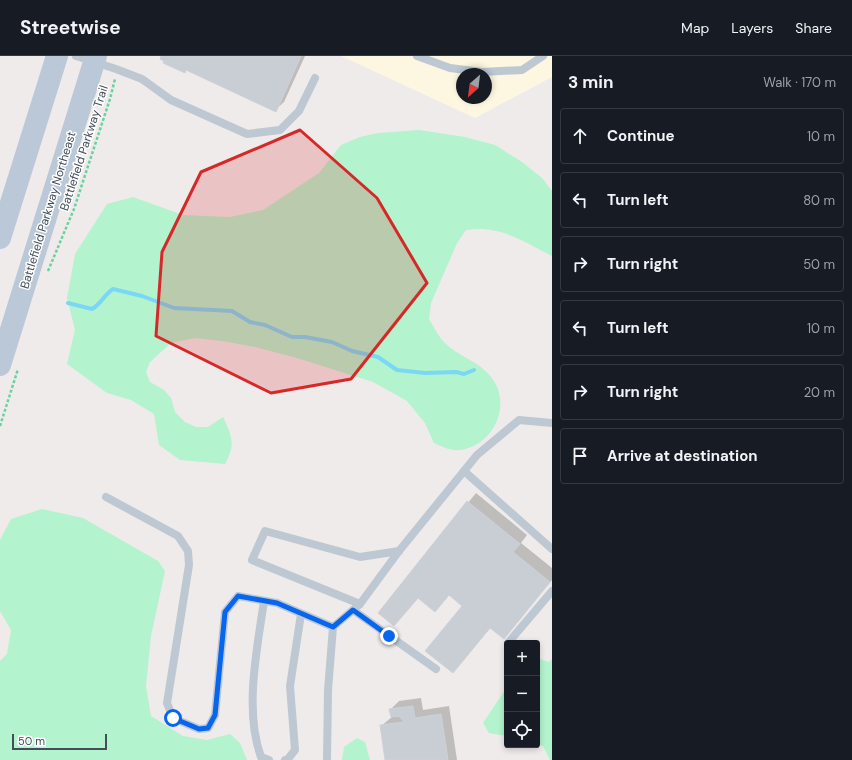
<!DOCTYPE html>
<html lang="en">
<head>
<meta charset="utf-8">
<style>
  :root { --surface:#171b24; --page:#20242c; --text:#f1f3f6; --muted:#9ea1a6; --line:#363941 }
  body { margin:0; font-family:"DM Sans",sans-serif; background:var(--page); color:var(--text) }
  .controls { position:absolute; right:12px; bottom:12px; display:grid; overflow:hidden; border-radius:4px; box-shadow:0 2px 6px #0003 }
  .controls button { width:36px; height:36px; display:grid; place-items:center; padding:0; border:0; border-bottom:1px solid var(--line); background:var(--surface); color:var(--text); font:20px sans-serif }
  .compass { position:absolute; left:456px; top:12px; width:36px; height:36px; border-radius:50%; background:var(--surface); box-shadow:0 2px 6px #0003; rotate:208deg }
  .scale { position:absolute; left:12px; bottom:10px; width:95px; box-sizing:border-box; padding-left:4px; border:2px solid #424e5a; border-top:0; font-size:11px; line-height:14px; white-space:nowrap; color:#424e5a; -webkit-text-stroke:3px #fff; paint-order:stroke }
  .stop { position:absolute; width:12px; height:12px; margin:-9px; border:3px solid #0766ed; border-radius:50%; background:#fff }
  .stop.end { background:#0766ed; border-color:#fff; box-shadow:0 1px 4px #0008 }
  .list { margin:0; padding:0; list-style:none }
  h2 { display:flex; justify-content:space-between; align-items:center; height:52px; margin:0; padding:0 16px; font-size:17px }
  h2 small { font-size:13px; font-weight:400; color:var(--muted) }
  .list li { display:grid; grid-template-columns:26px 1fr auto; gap:12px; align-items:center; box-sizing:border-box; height:56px; margin:0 8px 8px; padding:0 8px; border:1px solid var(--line); border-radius:4px }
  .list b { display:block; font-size:15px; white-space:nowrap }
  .list em { font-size:13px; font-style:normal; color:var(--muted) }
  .icon { flex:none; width:22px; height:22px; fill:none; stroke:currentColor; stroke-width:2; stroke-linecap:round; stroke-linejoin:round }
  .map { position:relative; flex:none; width:552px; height:704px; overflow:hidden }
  header { display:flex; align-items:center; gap:24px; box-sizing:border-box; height:56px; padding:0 20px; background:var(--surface); border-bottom:1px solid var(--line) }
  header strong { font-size:19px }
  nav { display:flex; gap:22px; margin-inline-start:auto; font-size:14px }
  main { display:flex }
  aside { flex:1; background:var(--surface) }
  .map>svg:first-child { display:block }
</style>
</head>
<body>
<header>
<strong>Streetwise</strong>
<nav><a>Map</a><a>Layers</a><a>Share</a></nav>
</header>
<main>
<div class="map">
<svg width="552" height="704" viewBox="0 0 552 704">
  <rect width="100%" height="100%" fill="#efebeb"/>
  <path fill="#fdf6e0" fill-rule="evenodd" d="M341,0H552V21L475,62ZM462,18H486V42H462Z"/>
  <g fill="#b3f3cd">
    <path d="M419,74L465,81L495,89L522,106L542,122L552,135V200C522,185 501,169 466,174L457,187L431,247L429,263C434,271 439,282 446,288C462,303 481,305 494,325C511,352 492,390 460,394C450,395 443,391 434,387L425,367L407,345L373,326L297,302L255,291L222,285L195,282L171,287L150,306L146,316L150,326L164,334L171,342L175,356L185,366L196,371H208L223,361C232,381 236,388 225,408L180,404L159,389L154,358L131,344L107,337L67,308L75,274L67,242L75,198L107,148L133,141L183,159L230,161L263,154L319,117L341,89L360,81L378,77Z"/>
    <path d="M42,453L83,462L158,505L165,515L151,580L146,630L151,660L183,680L207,684L230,678L240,687L247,704H0V605L7,598L11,574L0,555V484L11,463Z"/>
    <path d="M537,602L549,606L552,603V704H550L543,690L537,688Z"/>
    <path d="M507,631V680L489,677L483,667Z"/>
    <path d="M357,682L365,686L370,704H342L344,691Z"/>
  </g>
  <g fill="#0003">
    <path d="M162,0H305L284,46L275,54L187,13L185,16Z"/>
    <path d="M476,437L527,479L521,487L552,512V524L504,582L491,571L453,616L464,550L450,538L435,555L419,541L394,569L379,556Z"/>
    <path d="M421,642L423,654L449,650L457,704H386L381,670L392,661L390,654L399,645Z"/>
  </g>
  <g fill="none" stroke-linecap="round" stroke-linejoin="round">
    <path stroke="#7bd8f4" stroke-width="4" d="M68,247L92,253C101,248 104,239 113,233L142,240L174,252L232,255L250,266L265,269L292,281H305L332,286L352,295L378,301L397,314L425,317L456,316L464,318L474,314"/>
  </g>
  <g fill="#c9cdd4" stroke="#ced1d8">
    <path d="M161,0H301L276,56L186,14L185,17L163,7L164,5L160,3Z"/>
    <path d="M467,445L520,488L513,496L550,526L504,583L490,572L453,617L425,595L462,550L449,539L435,556L418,542L394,570L378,557Z"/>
    <path d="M413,650L415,662L441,658L448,704H385L380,669L404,666L399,660L391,661L389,653Z"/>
  </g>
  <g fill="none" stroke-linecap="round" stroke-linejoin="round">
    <g stroke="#68d3a1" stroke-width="2.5" stroke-dasharray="3 2" stroke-linecap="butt">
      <path d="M48,215L74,153L110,43L115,23"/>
      <path d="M0,370L18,313"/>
    </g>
    <g stroke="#bdc8d3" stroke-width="8">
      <path d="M76,0L116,13L142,23L171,44L247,78L280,74L299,55L315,22"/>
      <path d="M417,0L450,12L482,16L522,14L543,0"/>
      <path d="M464,415L552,493"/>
      <path d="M106,441L178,480L188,495L189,509L167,647L173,662L199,673L208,672L215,659L225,556L238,540L277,547L333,571"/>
      <path d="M264,545C257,593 244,655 261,701L269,704"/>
      <path d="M360,548L252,504L265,475L360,501L399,495"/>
      <path d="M353,554L436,613"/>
      <path d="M508,587L552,535"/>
      <path d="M285,704L288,703L295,694L290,630L301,558"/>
      <path d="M327,704L328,634L333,571L360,548L399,495L477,399L519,364L552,367"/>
    </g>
    <g stroke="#bbc8d7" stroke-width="22">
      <path d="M0,182L57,0"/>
      <path d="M0,309L96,0"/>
    </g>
  </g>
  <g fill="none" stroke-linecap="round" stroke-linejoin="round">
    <path stroke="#0766ed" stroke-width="5" d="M173,662L199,673L208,672L215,659L225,556L238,540L277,547L333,571L353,554L389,580"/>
  </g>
  <path fill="#d62828" fill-opacity="0.2" stroke="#d62828" stroke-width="3" stroke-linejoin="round" d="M300,74L377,142L427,227L351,323L271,337L156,280L162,196L201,116Z"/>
  <g text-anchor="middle" stroke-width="3" stroke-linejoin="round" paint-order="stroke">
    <g font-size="12" fill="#424e5a" stroke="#fff">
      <text transform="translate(84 92) rotate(-72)" y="4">Battlefield Parkway Trail</text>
      <text transform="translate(48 154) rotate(-73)" y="4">Battlefield Parkway Northeast</text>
    </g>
  </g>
</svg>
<div class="controls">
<button>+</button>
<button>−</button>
<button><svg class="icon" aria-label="locate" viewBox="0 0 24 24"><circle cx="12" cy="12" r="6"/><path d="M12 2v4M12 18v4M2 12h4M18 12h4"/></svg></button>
</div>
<svg class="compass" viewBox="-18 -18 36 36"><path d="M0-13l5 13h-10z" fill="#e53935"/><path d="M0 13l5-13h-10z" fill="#9ea1a6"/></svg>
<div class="scale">50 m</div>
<div class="stop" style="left:173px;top:662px"></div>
<div class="stop end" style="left:389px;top:580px"></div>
</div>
<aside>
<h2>3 min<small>Walk · 170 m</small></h2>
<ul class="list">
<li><svg class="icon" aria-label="ahead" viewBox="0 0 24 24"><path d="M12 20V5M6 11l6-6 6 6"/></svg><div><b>Continue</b></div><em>10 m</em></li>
<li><svg class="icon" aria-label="left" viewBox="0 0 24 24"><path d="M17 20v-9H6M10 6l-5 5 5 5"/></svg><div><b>Turn left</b></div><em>80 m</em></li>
<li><svg class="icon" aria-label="right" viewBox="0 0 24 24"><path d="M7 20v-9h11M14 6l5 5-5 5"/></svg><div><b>Turn right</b></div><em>50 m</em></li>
<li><svg class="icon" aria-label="left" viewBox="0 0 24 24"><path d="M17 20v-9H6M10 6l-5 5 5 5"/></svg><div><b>Turn left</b></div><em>10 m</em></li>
<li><svg class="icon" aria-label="right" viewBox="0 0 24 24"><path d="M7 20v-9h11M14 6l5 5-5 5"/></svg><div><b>Turn right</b></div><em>20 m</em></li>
<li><svg class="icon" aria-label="arrive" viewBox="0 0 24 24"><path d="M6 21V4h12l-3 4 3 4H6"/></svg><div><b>Arrive at destination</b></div></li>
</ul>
</aside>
</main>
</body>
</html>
